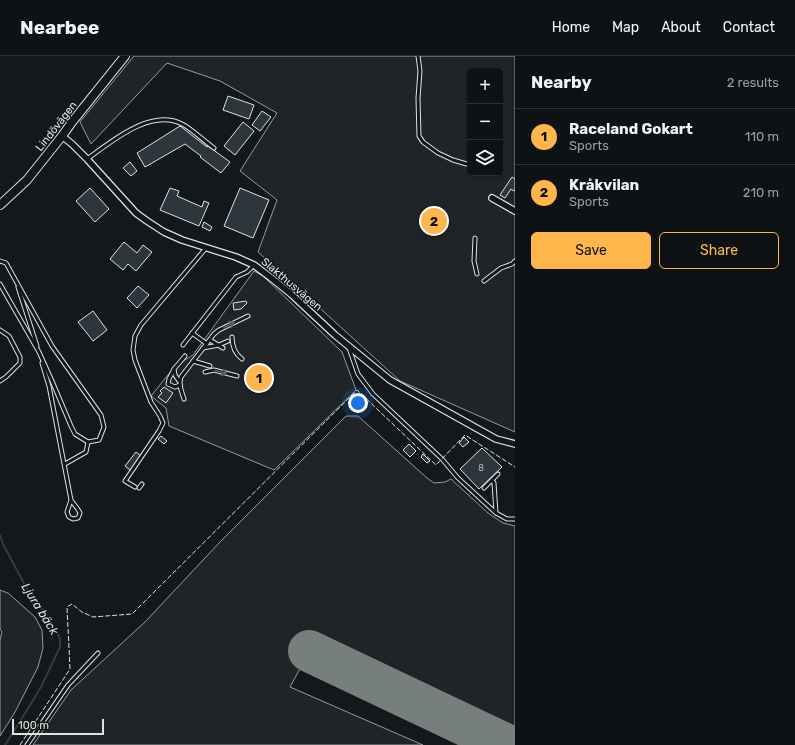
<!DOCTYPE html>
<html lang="en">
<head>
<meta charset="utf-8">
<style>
  :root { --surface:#0f1215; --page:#181b1e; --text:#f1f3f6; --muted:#9b9ea0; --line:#2f3234; --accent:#ffb74d }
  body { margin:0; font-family:Rubik,sans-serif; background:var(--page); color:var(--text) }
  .controls { position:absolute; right:12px; top:12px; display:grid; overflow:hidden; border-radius:6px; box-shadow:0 1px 3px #0004 }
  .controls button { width:36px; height:36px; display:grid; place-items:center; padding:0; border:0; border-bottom:1px solid var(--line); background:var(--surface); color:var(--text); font:20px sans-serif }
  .scale { position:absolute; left:12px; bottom:10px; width:92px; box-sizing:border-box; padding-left:4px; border:2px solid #d8e6dc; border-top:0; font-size:11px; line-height:14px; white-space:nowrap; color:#d8e6dc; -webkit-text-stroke:3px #14181c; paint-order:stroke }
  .you { position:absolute; left:358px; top:347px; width:14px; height:14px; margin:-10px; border:3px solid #fff; border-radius:50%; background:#1a73e8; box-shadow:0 0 0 6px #1a73e833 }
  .badge { display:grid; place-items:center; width:26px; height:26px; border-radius:50%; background:var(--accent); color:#111; font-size:13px; font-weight:700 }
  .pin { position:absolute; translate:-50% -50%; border:2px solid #fff; box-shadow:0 1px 4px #0006 }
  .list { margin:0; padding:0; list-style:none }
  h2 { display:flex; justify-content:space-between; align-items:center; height:52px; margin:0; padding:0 16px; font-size:17px }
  h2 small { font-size:13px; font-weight:400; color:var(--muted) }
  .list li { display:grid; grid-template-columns:26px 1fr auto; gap:12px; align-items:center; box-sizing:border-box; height:56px; padding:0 16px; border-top:1px solid var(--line) }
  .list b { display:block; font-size:15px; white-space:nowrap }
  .list p { margin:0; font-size:13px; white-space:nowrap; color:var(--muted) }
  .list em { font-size:13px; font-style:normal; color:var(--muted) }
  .actions { display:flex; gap:8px; padding:12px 16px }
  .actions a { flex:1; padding:9px 0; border:1px solid var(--accent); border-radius:6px; text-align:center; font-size:14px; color:var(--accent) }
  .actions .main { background:var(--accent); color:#111 }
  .icon { flex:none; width:22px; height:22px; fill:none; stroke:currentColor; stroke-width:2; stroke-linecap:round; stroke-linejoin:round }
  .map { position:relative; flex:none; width:515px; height:689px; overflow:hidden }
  header { display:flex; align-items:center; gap:24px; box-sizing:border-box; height:56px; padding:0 20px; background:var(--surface); border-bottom:1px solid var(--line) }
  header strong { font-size:19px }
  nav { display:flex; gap:22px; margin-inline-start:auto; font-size:14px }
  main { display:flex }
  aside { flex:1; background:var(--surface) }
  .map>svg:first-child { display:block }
</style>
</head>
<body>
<header>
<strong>Nearbee</strong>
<nav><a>Home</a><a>Map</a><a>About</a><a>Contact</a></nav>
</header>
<main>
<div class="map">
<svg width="515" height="689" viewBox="0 0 515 689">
  <rect width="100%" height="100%" fill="#14181c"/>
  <g fill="#202428" stroke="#939e99" fill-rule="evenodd">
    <path d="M134,0H515V376L400,325L258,196L277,144L240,115L277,57L220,25L167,7L91,88L80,66ZM470,15H500V117H470Z"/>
    <path d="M254,215L263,220L342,296L356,334L274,414L169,370L166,352L151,340L175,310L193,299Z"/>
    <path d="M346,360H358L427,422L434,427L445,426L451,423L488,457L503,467L515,470V675L316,580L302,609L290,631L423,689H33L71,634L145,566L219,487Z"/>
    <path d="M0,534L8,537L35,561L42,574L43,592L38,611L15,656L0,680V584L2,576L0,573Z"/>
  </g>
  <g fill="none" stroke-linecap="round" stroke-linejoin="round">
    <path stroke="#363b3e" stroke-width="2" d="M0,479L3,488L27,533L38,547L48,561L57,575L60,584V591L41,631L29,651L5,689"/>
    <path stroke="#767f7c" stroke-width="42" d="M309,595L507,689"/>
  </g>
  <g fill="#2c363c" stroke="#d8e6dc">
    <path d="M228,40L254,49L249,63L223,54Z"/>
    <path d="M262,55L271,61L260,75L252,69Z"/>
    <path d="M243,66L254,75L235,99L224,90Z"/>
    <path d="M180,70L207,91L208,90L230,106L221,117L200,101L201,100L185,88L145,111L137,97Z"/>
    <path d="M130,106L137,115L131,120L123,112Z"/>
    <path d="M512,121L515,123V134L514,135L511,133L505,142L500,139Z"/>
    <path d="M90,132L109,153L95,166L76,145Z"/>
    <path d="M170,132L179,135L177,140L202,151L204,145L209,147L199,170L160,154Z"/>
    <path d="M240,132L269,144L253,182L224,170Z"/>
    <path d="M204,166L212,171L210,175L202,171Z"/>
    <path d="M124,186L137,197L143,189L152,196L136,215L128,208L123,214L110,203Z"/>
    <path d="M138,230L149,239L137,252L127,242Z"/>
    <path d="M246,245L247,247L241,253L234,254L233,247Z"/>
    <path d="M93,255L107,274L93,285L78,266Z"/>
    <path d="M164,331L173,337L166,347L158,341L162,337L160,335Z"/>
    <path d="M161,380L167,385L164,388L158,383Z"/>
    <path d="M464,381L469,386L463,391L459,387Z"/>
    <path d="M409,388L416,395L410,401L403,394Z"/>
    <path d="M482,392L502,411L479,433L460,413Z"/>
    <path d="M136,396L141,400L130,414L125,410Z"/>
    <path d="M423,398L430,405L427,407L421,401Z"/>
  </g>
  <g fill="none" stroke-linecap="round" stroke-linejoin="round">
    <g stroke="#d8e6dc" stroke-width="5">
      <g id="lane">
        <path d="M418,0L420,15L418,42L419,80L423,86L438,97L453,104L470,109"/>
        <path d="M87,103C111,86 150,52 182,68C191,72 205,86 214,92"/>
        <path d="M475,182L474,205L477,218"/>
        <path d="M0,205L6,207L52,290L101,359L104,371L99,384L88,386L75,378L71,370L52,325L39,296L0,228"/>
        <path d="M484,225L501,212L512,208L515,205"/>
        <path d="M18,231L37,290"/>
        <path d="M0,274L9,280L20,301V307L6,321L0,325"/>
        <path d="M192,277L207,288"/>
        <path d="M232,281C232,290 234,297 242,303"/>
        <path d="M210,284L223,292"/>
        <path d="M183,289L236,221L247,216L254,209"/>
        <path d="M203,292L219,289L228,285"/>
        <path d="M349,292L358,318L373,338L442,403L458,422L496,457L507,463H515"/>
        <path d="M193,305L210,310"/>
        <path d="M42,307L49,330L71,444L67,456L69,461L73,463L78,462L80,457C78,452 74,449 71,444"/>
        <path d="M174,313L169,323L168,328L175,331L180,329"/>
        <path d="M205,316L214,314L237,320"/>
        <path d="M179,325L175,319L174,313L185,300"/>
        <path d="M184,343C182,336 178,329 181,321L214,278L219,274L248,260"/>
        <path d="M65,408L86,396L88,386"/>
        <path d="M492,424L494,427L496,457"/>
        <path d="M135,431L125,425L159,375L163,367L160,360L151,346L135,304L133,294L135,280L141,269L206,192"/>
        <path d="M139,432L142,428"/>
        <path d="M484,432L498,418"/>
        <path d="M27,689L68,629L98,597"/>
      </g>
    </g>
    <g stroke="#d8e6dc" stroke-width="8">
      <g id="street">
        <path d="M62,80L72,88L87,103L136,157L147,165L164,176L182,184L236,201L254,209L270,221L291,238L335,279L390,324L426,344L496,383L515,388"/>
        <path d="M492,142L515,155"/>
      </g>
    </g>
    <g stroke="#d8e6dc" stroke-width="10">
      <path id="secondary" d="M0,149L27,124L62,80L72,66L125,0"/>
    </g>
    <use href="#lane" stroke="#14181c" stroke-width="3"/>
    <use href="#street" stroke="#14181c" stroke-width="5.5"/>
    <use href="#secondary" stroke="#14181c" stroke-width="8"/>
    <path stroke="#d8e6dc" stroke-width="1" stroke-dasharray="5 2" stroke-linecap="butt" d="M20,689L70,613L67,551L72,548L82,556L93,561L132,558L357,334L436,409L465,379L515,411"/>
  </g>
  <defs><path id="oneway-shaft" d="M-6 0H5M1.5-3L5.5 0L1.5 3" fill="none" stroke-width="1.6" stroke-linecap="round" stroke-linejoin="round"/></defs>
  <g stroke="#59605f">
    <use href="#oneway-shaft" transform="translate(229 269) rotate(-27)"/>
    <use href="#oneway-shaft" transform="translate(221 316) rotate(16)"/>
  </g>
  <g text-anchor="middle" stroke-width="3" stroke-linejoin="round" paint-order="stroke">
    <g font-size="9" fill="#adbab4">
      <text x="481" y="415">8</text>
    </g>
    <g font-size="11" fill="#d8e6dc" stroke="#14181c">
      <text transform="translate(56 70) rotate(-52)" y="4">Lindövägen</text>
      <text transform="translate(292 228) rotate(40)" y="4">Slakthusvägen</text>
    </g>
    <g font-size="12" font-style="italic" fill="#d8e6dc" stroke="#14181c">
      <text transform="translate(40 553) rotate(58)" y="4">Ljura bäck</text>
    </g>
  </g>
</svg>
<div class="controls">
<button>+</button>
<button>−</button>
<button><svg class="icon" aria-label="layers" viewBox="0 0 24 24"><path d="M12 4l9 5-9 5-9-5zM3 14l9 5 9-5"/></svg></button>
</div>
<div class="scale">100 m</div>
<div class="you"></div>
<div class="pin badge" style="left:259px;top:322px">1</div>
<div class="pin badge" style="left:434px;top:165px">2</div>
</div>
<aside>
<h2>Nearby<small>2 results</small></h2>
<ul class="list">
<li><span class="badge">1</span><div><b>Raceland Gokart</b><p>Sports</p></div><em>110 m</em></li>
<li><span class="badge">2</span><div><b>Kråkvilan</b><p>Sports</p></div><em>210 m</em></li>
</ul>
<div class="actions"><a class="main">Save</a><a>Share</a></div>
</aside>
</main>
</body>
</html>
